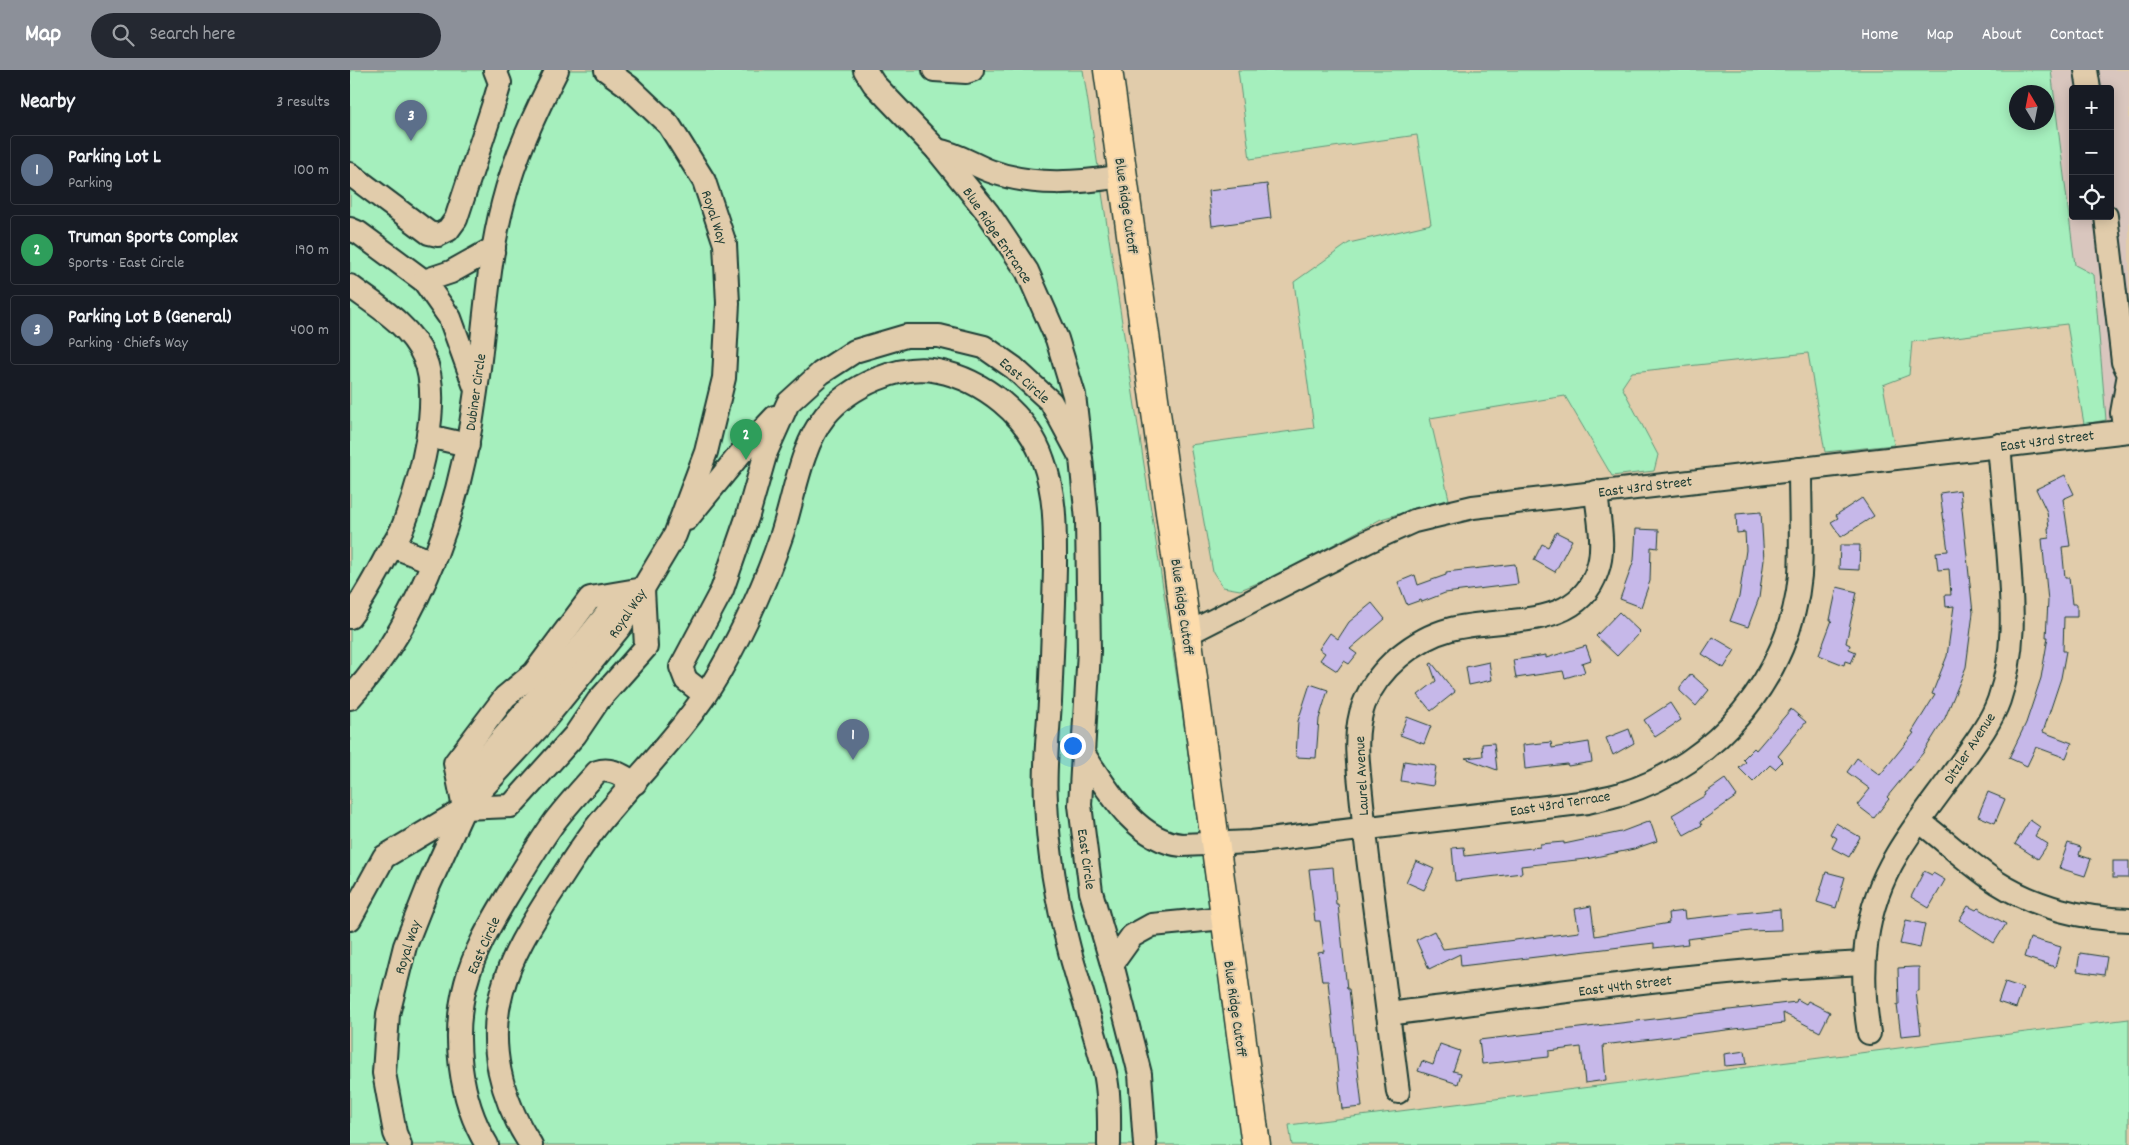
<!DOCTYPE html>
<html lang="en">
<head>
<meta charset="utf-8">
<style>
  :root { --surface:#171b24; --page:#242831; --text:#f1f3f6; --muted:#9ea1a6; --line:#363941; --accent:#8c9099 }
  body { margin:0; font-family:Dekko,sans-serif; background:var(--page); color:var(--text) }
  .controls { position:absolute; right:15px; top:15px; display:grid; overflow:hidden; border-radius:5px; box-shadow:0 2px 12px #0003 }
  .controls button { width:45px; height:45px; display:grid; place-items:center; padding:0; border:0; border-bottom:1px solid var(--line); background:var(--surface); color:var(--text); font:25px sans-serif }
  .compass { position:absolute; left:1659px; top:15px; width:45px; height:45px; border-radius:50%; background:var(--surface); box-shadow:0 2px 12px #0003; rotate:350deg }
  .you { position:absolute; left:722px; top:675px; width:18px; height:18px; margin:-12px; border:4px solid #fff; border-radius:50%; background:#1a73e8; box-shadow:0 0 0 8px #1a73e833 }
  .badge { display:grid; place-items:center; width:32px; height:32px; border-radius:50%; background:var(--accent); color:#fff; font-size:16px; font-weight:700 }
  .pin { position:absolute; translate:-50% -41px; filter:drop-shadow(0 1px 2px #0008) }
  .pin::after { content:''; position:absolute; top:26px; width:18px; height:15px; background:inherit; clip-path:polygon(0 0,100% 0,50% 100%) }
  .list { margin:0; padding:0; list-style:none }
  h2 { display:flex; justify-content:space-between; align-items:center; height:65px; margin:0; padding:0 20px; font-size:21px }
  h2 small { font-size:16px; font-weight:400; color:var(--muted) }
  .list li { display:grid; grid-template-columns:32px 1fr auto; gap:15px; align-items:center; box-sizing:border-box; height:70px; margin:0 10px 10px; padding:0 10px; border:1px solid var(--line); border-radius:5px }
  .list b { display:block; font-size:19px; white-space:nowrap }
  .list p { margin:0; font-size:16px; white-space:nowrap; color:var(--muted) }
  .list em { font-size:16px; font-style:normal; color:var(--muted) }
  .icon { flex:none; width:28px; height:28px; fill:none; stroke:currentColor; stroke-width:2; stroke-linecap:round; stroke-linejoin:round }
  .map { position:relative; flex:none; width:1779px; height:1075px; overflow:hidden }
  header { display:flex; align-items:center; gap:30px; box-sizing:border-box; height:70px; padding:0 25px; background:var(--accent); color:#fff }
  header strong { font-size:24px }
  nav { display:flex; gap:28px; margin-inline-start:auto; font-size:18px }
  .search { width:350px; height:45px; background:var(--page); display:flex; align-items:center; gap:12px; box-sizing:border-box; padding:0 18px; border-radius:28px; color:var(--muted); font-size:19px }
  main { display:flex }
  aside { flex:1; background:var(--surface) }
  .map>svg:first-child { display:block }
</style>
</head>
<body>
<header>
<strong>Map</strong>
<div class="search"><svg class="icon" aria-label="search" viewBox="0 0 24 24"><circle cx="10" cy="10" r="6"/><path d="M15 15l6 6"/></svg>Search here</div>
<nav><a>Home</a><a>Map</a><a>About</a><a>Contact</a></nav>
</header>
<main>
<aside>
<h2>Nearby<small>3 results</small></h2>
<ul class="list">
<li><span class="badge" style="background:#5c6f8a">1</span><div><b>Parking Lot L</b><p>Parking</p></div><em>100 m</em></li>
<li><span class="badge" style="background:#2e9e5b">2</span><div><b>Truman Sports Complex</b><p>Sports · East Circle</p></div><em>190 m</em></li>
<li><span class="badge" style="background:#5c6f8a">3</span><div><b>Parking Lot B (General)</b><p>Parking · Chiefs Way</p></div><em>400 m</em></li>
</ul>
</aside>
<div class="map">
<svg width="1779" height="1075" viewBox="0 0 1779 1075">
  <rect width="100%" height="100%" fill="#e1ccab"/>
  <filter id="ink" filterUnits="userSpaceOnUse"><feTurbulence type="fractalNoise" baseFrequency=".02" numOctaves="2"/><feDisplacementMap in="SourceGraphic" scale="10" xChannelSelector="R" yChannelSelector="G"/><feConvolveMatrix kernelMatrix="1 2 1 2 8 2 1 2 1" color-interpolation-filters="sRGB"/></filter>
  <g filter="url(#ink)">
    <path fill="#d9c6be" fill-rule="evenodd" d="M1701,0H1779V347L1756,350L1744,206L1725,195ZM1723,19H1760V146H1723Z"/>
    <g fill="#a5efbd" stroke="#629678" fill-rule="evenodd">
      <path d="M0,0H733L831,634L892,1075H0Z"/>
      <path d="M888,0H1701L1725,195L1744,205L1756,350L1734,354L1717,254L1562,272L1559,305L1533,315L1544,375L1475,382L1458,283L1282,302L1272,317L1308,385L1304,401L1262,406L1215,326L1080,348L1099,429L1031,449L923,507L890,520L873,517L863,502L840,375L964,358L944,212L999,173L1081,154L1067,65L900,89ZM1666,22H1696V52H1666Z"/>
      <path d="M1779,949V1075H942L939,1055Z"/>
    </g>
    <g fill="#c6b8e9" stroke="#1f3d34">
      <path d="M917,114L921,148L862,156L858,121Z"/>
      <path d="M1715,405L1724,424L1713,429L1720,476L1712,477L1715,508H1719L1722,534H1727V547H1714L1713,581H1716L1711,608L1693,662L1722,673L1716,688L1686,677L1677,696L1659,688L1676,653L1691,608L1698,567H1696L1698,531L1692,469L1699,468L1698,458H1699L1697,442L1686,419Z"/>
      <path d="M1610,420L1623,543L1616,597L1595,648L1573,683L1537,727L1539,729L1524,748L1507,735L1520,719L1497,702L1507,688L1530,705L1564,663L1562,662L1585,625L1582,624L1597,586L1604,536L1596,537L1595,525H1601L1599,499L1588,500L1586,482L1598,481L1590,423Z"/>
      <path d="M1512,428L1524,446L1491,467L1481,452L1488,448L1486,445Z"/>
      <path d="M1411,442L1414,490L1409,528L1398,557L1380,551L1389,527L1396,480L1395,462L1387,463L1386,444Z"/>
      <path d="M1286,459L1309,460L1308,478L1301,477L1300,511L1291,537L1270,529L1284,490Z"/>
      <path d="M1206,462L1222,470L1205,502L1184,490L1192,474L1198,477Z"/>
      <path d="M1490,475H1510L1509,500L1489,499Z"/>
      <path d="M1165,494L1168,514L1095,523L1072,532L1071,530L1057,535L1048,512L1065,505L1068,515L1096,505V502Z"/>
      <path d="M1487,517L1507,522L1496,573L1500,575L1499,579L1506,582L1501,593L1495,591L1494,595L1469,585L1482,550H1480Z"/>
      <path d="M1022,533L1035,549L1000,579L1007,584L999,594L994,591L987,601L970,590L975,583L969,579L980,563L988,569L999,552Z"/>
      <path d="M1269,542L1290,562L1267,586L1246,566Z"/>
      <path d="M1363,567L1385,580L1374,598L1352,584Z"/>
      <path d="M1236,576L1241,590L1232,593L1235,602L1215,608L1213,601L1166,608L1163,590L1196,585V588Z"/>
      <path d="M1139,592L1142,610L1119,615L1116,597Z"/>
      <path d="M1082,593L1105,622L1081,641L1068,625L1086,611L1080,594Z"/>
      <path d="M1341,604L1359,620L1346,636L1330,621V617Z"/>
      <path d="M960,614L978,620L969,649L966,688L946,687L948,651Z"/>
      <path d="M1320,633L1331,650L1305,667L1294,650Z"/>
      <path d="M1441,639L1456,652L1428,686L1433,691L1425,699L1420,695L1403,712L1389,698L1396,692L1393,689L1404,678L1406,680Z"/>
      <path d="M1057,647L1081,656L1074,674L1050,665Z"/>
      <path d="M1279,659L1284,673L1263,685L1256,668Z"/>
      <path d="M1201,672L1202,678L1239,672L1242,692L1218,696L1217,694L1175,699L1173,675Z"/>
      <path d="M1144,673L1147,700L1115,688L1133,686L1132,674Z"/>
      <path d="M1054,691L1086,696L1083,716L1051,711Z"/>
      <path d="M1375,709L1387,726L1350,752L1352,755L1334,765L1322,745L1356,725L1355,723Z"/>
      <path d="M1638,722L1655,729L1645,753L1628,746Z"/>
      <path d="M1680,750L1690,757L1685,766L1698,774L1688,789L1665,774Z"/>
      <path d="M1300,751L1307,771L1284,779L1236,789L1171,796L1172,803L1105,811L1102,778L1114,777L1115,786L1190,777V774L1214,772V774L1271,762Z"/>
      <path d="M1486,753L1510,767L1499,787L1482,778L1487,768L1480,764Z"/>
      <path d="M1718,773L1731,777L1729,785L1741,789L1735,806L1709,798Z"/>
      <path d="M1066,791L1084,799L1074,820L1056,812Z"/>
      <rect x="1763" y="791" width="16" height="17"/>
      <path d="M983,797L986,834H988L997,919H999L1012,1037L992,1039L978,911H972L968,883L974,882L970,851H965L959,799Z"/>
      <path d="M1574,801L1582,805L1583,803L1595,810L1579,838L1561,827Z"/>
      <path d="M1476,802L1495,807L1486,838L1467,832Z"/>
      <path d="M1241,836L1245,866L1319,853L1318,843L1334,841L1335,849L1430,839L1431,860L1400,861L1337,869L1338,874L1304,878V873L1111,896L1110,884L1079,899L1066,870L1084,861L1093,879L1229,862L1225,839Z"/>
      <path d="M1618,836L1626,840L1628,838L1656,854L1644,873L1609,850Z"/>
      <path d="M1556,850L1575,854L1570,878L1550,874Z"/>
      <path d="M1680,868L1711,877L1705,897L1674,887Z"/>
      <path d="M1730,883L1757,887L1754,905L1727,901Z"/>
      <path d="M1563,897H1569V921H1566L1571,964L1551,966L1547,935H1549L1548,898Z"/>
      <path d="M1655,912L1673,918L1666,938L1648,932Z"/>
      <path d="M1447,929L1456,934L1458,931L1480,942L1470,962L1433,943L1434,953L1253,975L1256,1010L1235,1013L1231,977L1199,981V987L1132,994L1129,970L1446,932Z"/>
      <path d="M1090,974L1110,981L1103,1001L1111,1003L1108,1014L1068,1001L1072,991L1083,995Z"/>
      <path d="M1395,981L1397,994L1375,996L1374,984Z"/>
    </g>
    <g fill="none" stroke-linecap="round" stroke-linejoin="round">
      <g stroke="#1f3d34" stroke-width="26">
        <g id="minor">
          <path d="M515,0L524,14L587,80L638,143L677,201L707,269L724,325L730,377"/>
          <path d="M584,0L616,2L622,0"/>
          <path d="M1736,0L1739,19"/>
          <path d="M587,80C606,83 622,94 640,101C683,117 729,113 773,106"/>
          <path d="M0,104L79,163L88,165L98,160L106,149L145,30L150,13L145,0"/>
          <path d="M1756,146L1773,292L1779,304L1772,343L1775,361"/>
          <path d="M0,159L9,163L74,211L101,202L144,178"/>
          <path d="M74,211L100,248L125,317"/>
          <path d="M0,216C27,236 60,255 74,287C93,330 70,411 54,454C50,465 43,475 37,485C26,506 15,527 0,547"/>
          <path d="M78,366L118,375"/>
          <path d="M337,449L390,384L425,347"/>
          <path d="M42,476L83,492"/>
          <path d="M837,564L1017,472L1064,451L1123,437L1779,361"/>
          <path d="M355,625L336,610L331,597L372,520L398,445L416,382L438,333L471,303L505,281L556,266H589L634,277L664,298L701,332L731,388L737,450L739,581L730,735L741,822L762,894L790,1004L795,1075"/>
          <path d="M0,628C75,547 112,429 126,321C135,258 137,194 153,133C165,86 185,43 207,0"/>
          <path d="M731,680C755,716 785,771 832,775L901,772L1238,732C1249,729 1260,727 1271,724C1367,695 1441,605 1450,505C1452,470 1450,434 1450,399"/>
          <path d="M116,732L124,701L219,591L258,542L285,524"/>
          <path d="M114,738L105,693L155,627L184,603L240,528L293,519"/>
          <path d="M114,738L161,736L225,665L248,631L296,577L293,519"/>
          <path d="M1569,751C1596,771 1620,795 1648,813C1686,837 1733,849 1779,850"/>
          <path d="M0,849L34,787L116,738"/>
          <path d="M762,894L782,866L802,855L874,848"/>
          <path d="M1038,944C1196,924 1354,901 1513,893"/>
          <path d="M1519,963C1509,900 1513,840 1547,784C1563,757 1583,732 1601,707C1618,682 1639,658 1649,630C1667,577 1662,532 1658,477C1655,443 1652,409 1649,375"/>
          <path d="M1048,1022C1039,952 1030,881 1021,811C1017,782 1014,753 1011,724C1008,694 1003,663 1014,634C1028,598 1064,569 1101,559C1150,546 1227,562 1247,501C1256,477 1248,447 1246,422"/>
          <path d="M50,1075L45,1063L34,1003L38,944L55,876L79,815L114,738L188,658L270,557L325,465L356,382L374,308L378,233L375,174L354,111L319,55L279,17L256,0"/>
          <path d="M137,1075C109,1029 102,965 116,913C124,882 140,855 156,828C172,802 187,776 205,751C218,734 233,718 247,702C262,697 272,706 285,713"/>
          <path d="M181,1075C151,1030 137,974 152,921C161,886 181,855 200,825C217,800 232,774 251,751C291,702 337,658 369,603C394,559 416,512 432,464C444,427 451,376 475,346C499,316 550,293 588,301C633,310 678,345 693,390C706,425 705,460 705,497C704,542 702,587 700,632C698,665 694,698 696,731C698,781 707,833 720,882C731,922 745,962 755,1003C760,1026 759,1052 759,1075"/>
        </g>
      </g>
      <g stroke="#1f3d34" stroke-width="31">
        <path id="major" d="M758,0L837,564L906,1075"/>
      </g>
      <use href="#minor" stroke="#e1ccab" stroke-width="22"/>
      <use href="#major" stroke="#fddcac" stroke-width="28"/>
    </g>
  </g>
  <g text-anchor="middle" stroke-width="4" stroke-linejoin="round" paint-order="stroke">
    <g font-size="15" fill="#1f3d34" stroke="#e1ccab">
      <text transform="translate(777 136) rotate(82)" y="5">Blue Ridge Cutoff</text>
      <text transform="translate(365 147) rotate(72)" y="5">Royal Way</text>
      <text transform="translate(648 165) rotate(56)" y="5">Blue Ridge Entrance</text>
      <text transform="translate(675 310) rotate(41)" y="5">East Circle</text>
      <text transform="translate(125 322) rotate(-82)" y="5">Dubiner Circle</text>
      <text transform="translate(1697 370) rotate(-7)" y="5">East 43rd Street</text>
      <text transform="translate(1295 416) rotate(-7)" y="5">East 43rd Street</text>
      <text transform="translate(833 537) rotate(82)" y="5">Blue Ridge Cutoff</text>
      <text transform="translate(277 543) rotate(-56)" y="5">Royal Way</text>
      <text transform="translate(1619 678) rotate(-57)" y="5">Ditzler Avenue</text>
      <text transform="translate(1011 706) rotate(-93)" y="5">Laurel Avenue</text>
      <text transform="translate(1210 733) rotate(-9)" y="5">East 43rd Terrace</text>
      <text transform="translate(737 789) rotate(82)" y="5">East Circle</text>
      <text transform="translate(133 875) rotate(-66)" y="5">East Circle</text>
      <text transform="translate(57 877) rotate(-72)" y="5">Royal Way</text>
      <text transform="translate(1275 915) rotate(-7)" y="5">East 44th Street</text>
      <text transform="translate(886 939) rotate(82)" y="5">Blue Ridge Cutoff</text>
    </g>
  </g>
</svg>
<div class="controls">
<button>+</button>
<button>−</button>
<button><svg class="icon" aria-label="locate" viewBox="0 0 24 24"><circle cx="12" cy="12" r="6"/><path d="M12 2v4M12 18v4M2 12h4M18 12h4"/></svg></button>
</div>
<svg class="compass" viewBox="-18 -18 36 36"><path d="M0-13l5 13h-10z" fill="#e53935"/><path d="M0 13l5-13h-10z" fill="#9ea1a6"/></svg>
<div class="you"></div>
<div class="pin badge" style="left:503px;top:690px;background:#5c6f8a">1</div>
<div class="pin badge" style="left:396px;top:390px;background:#2e9e5b">2</div>
<div class="pin badge" style="left:61px;top:71px;background:#5c6f8a">3</div>
</div>
</main>
</body>
</html>
